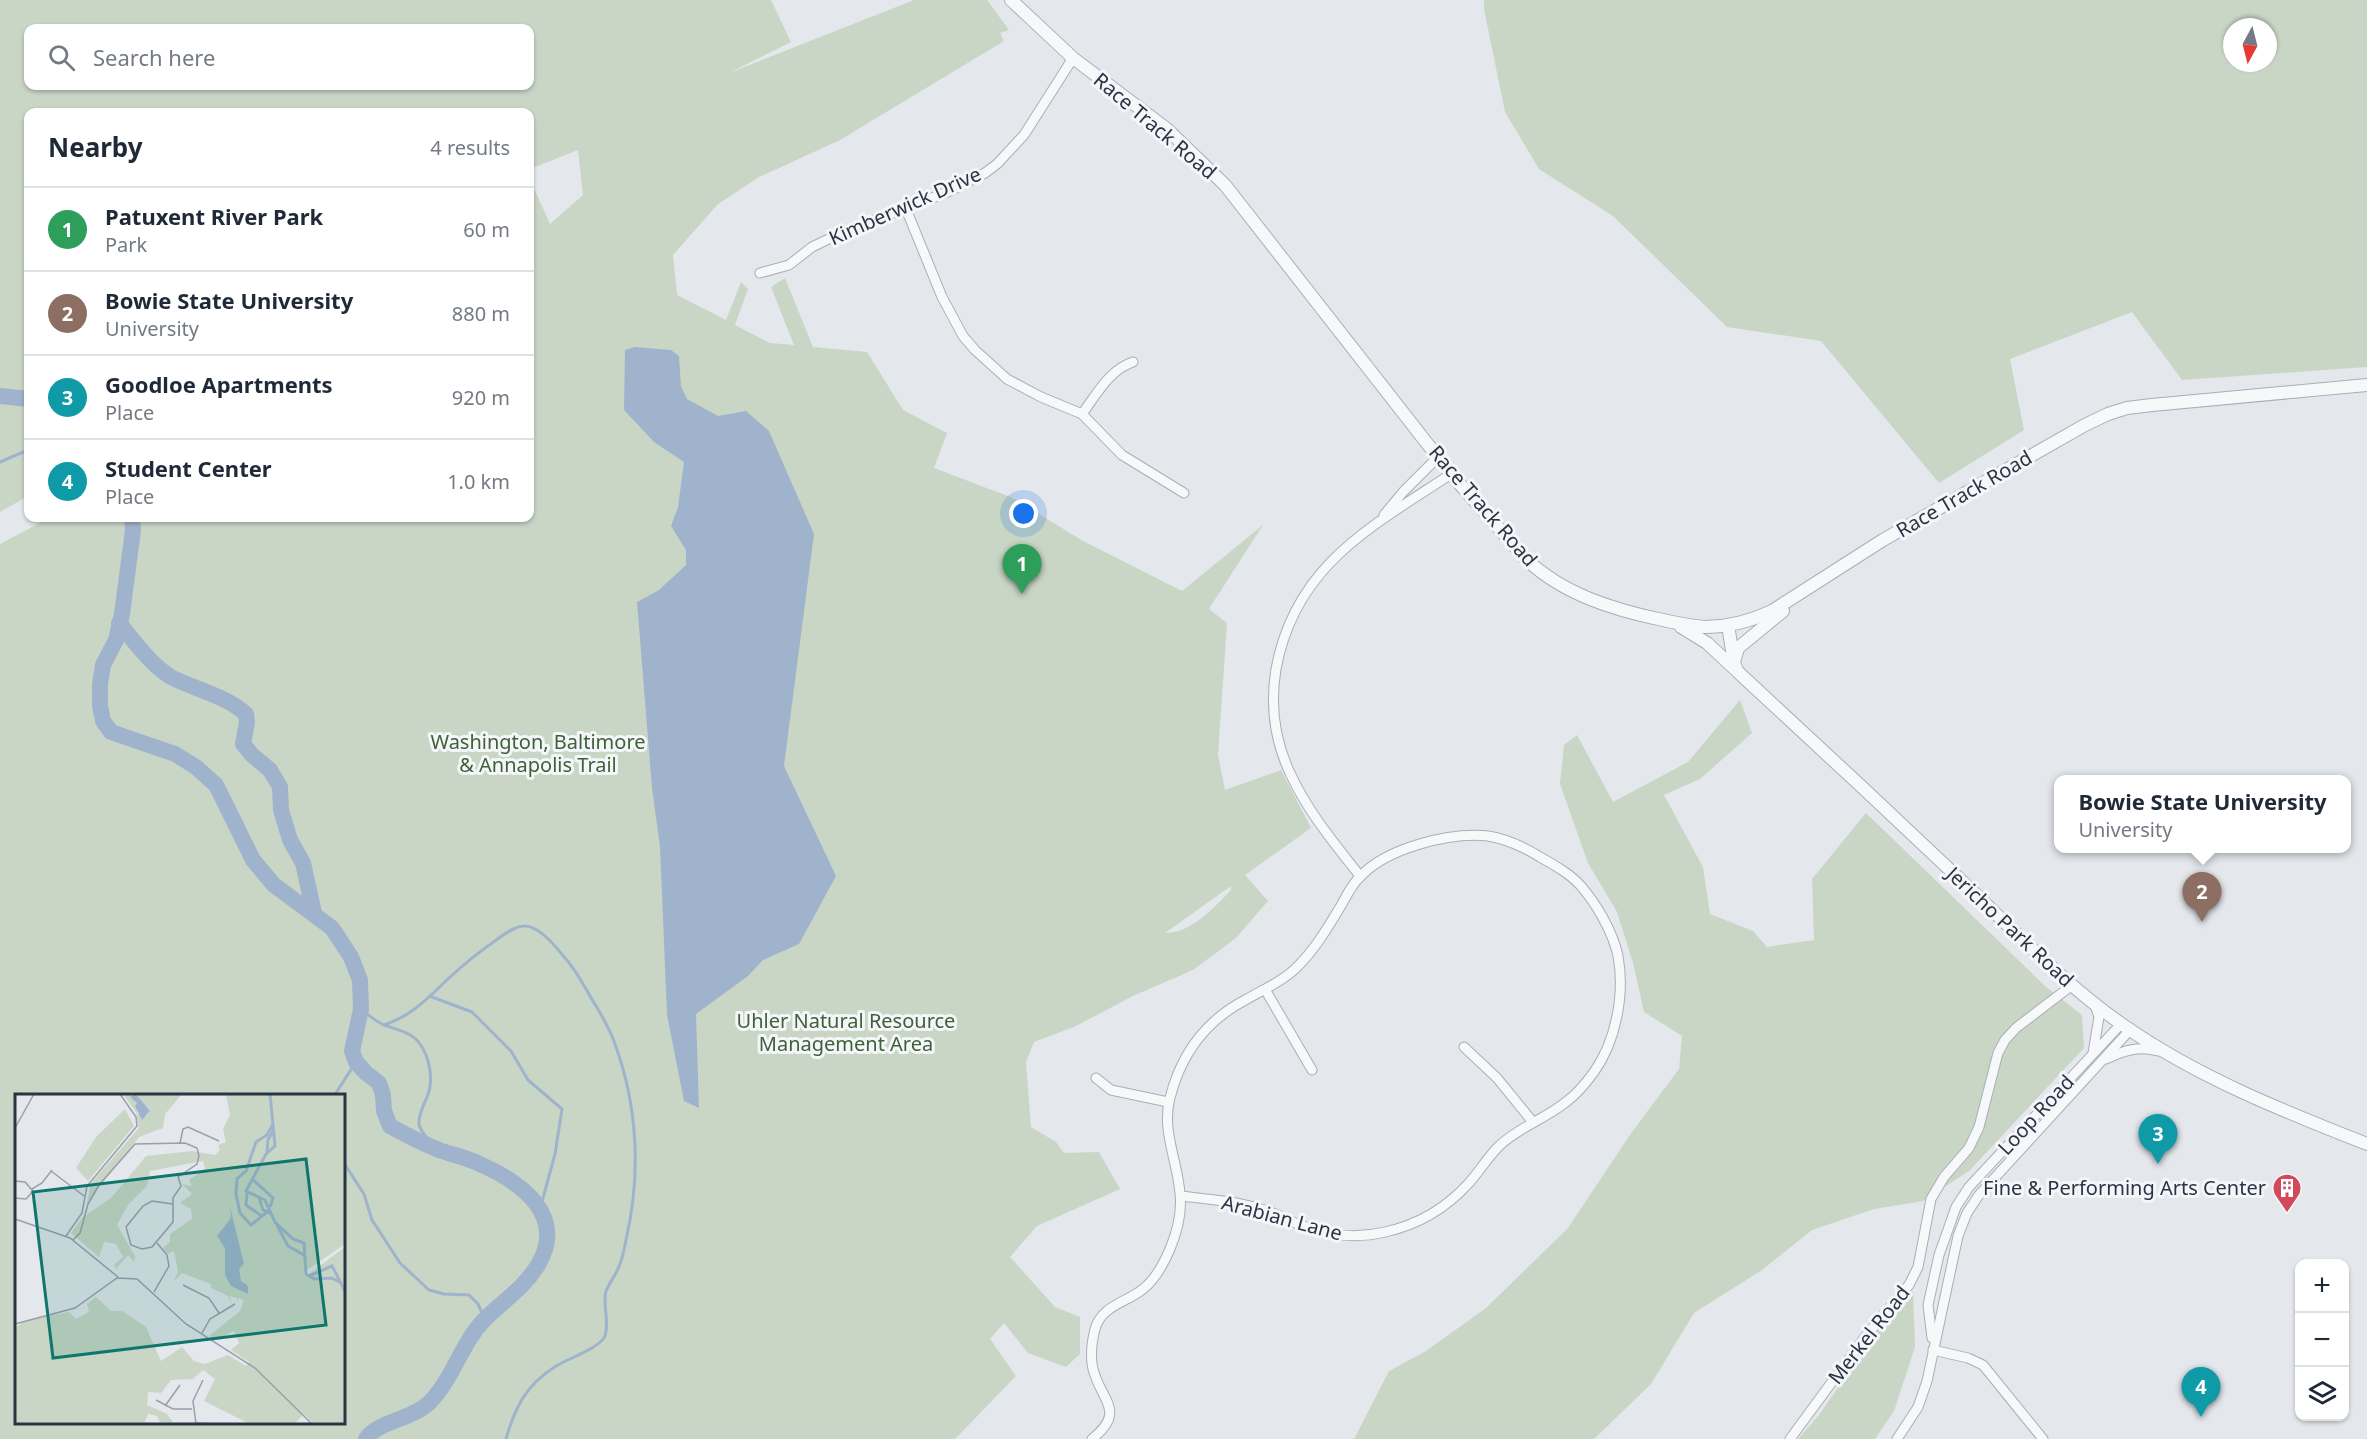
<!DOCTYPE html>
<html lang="en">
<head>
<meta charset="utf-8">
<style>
  :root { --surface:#fff; --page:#f6f6f7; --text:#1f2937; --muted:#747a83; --line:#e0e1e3; --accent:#0f766e }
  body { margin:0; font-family:"Noto Sans",sans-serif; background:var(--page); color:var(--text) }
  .controls { position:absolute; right:18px; bottom:18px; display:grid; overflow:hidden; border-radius:12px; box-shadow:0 2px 4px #0004 }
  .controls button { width:54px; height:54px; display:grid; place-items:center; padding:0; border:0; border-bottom:2px solid var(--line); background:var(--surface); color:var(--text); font:30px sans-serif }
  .compass { position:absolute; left:2223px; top:18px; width:54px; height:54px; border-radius:50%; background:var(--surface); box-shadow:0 2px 4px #0004; rotate:187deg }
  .you { position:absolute; left:1024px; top:514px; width:21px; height:21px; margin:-15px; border:4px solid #fff; border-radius:50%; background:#1a73e8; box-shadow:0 0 0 9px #1a73e833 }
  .badge { display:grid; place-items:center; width:39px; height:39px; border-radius:50%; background:var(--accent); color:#fff; font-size:20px; font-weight:700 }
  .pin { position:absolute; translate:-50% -50px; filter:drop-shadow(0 2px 3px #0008) }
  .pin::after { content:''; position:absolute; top:32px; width:21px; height:18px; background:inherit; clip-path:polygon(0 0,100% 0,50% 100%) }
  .popup { position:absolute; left:2054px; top:775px; width:297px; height:78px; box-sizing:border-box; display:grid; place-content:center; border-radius:12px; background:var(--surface); filter:drop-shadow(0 2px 4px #0005); font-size:20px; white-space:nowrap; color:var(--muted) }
  .popup b { font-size:22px; color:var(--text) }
  .popup::after { content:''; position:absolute; left:50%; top:100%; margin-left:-12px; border:12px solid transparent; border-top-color:var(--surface) }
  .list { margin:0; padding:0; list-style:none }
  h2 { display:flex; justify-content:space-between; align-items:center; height:78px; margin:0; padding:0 24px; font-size:26px }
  h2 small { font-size:20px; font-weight:400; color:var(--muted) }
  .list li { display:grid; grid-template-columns:39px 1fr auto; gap:18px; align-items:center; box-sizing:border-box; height:84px; padding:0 24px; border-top:2px solid var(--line) }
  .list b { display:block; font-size:22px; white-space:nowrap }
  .list p { margin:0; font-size:20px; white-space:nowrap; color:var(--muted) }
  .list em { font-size:20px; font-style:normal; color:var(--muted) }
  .icon { flex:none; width:33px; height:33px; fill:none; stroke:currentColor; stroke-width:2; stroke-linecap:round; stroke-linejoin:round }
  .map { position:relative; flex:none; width:2367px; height:1439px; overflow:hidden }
  .search { position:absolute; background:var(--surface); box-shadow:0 2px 4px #0004; left:24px; top:24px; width:510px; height:66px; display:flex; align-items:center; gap:15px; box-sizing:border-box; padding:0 21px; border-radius:12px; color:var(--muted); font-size:22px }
  .panel { position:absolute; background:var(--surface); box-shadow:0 2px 4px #0004; left:24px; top:108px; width:510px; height:414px; border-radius:12px }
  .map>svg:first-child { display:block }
</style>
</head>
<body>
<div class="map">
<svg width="2367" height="1439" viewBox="0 0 2367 1439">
  <rect width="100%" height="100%" fill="#e4e7ec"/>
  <g fill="#c9d6c5" fill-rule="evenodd">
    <path d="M0,0H771L791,42L729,73L914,0H987L1009,30L1000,33L1004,41L840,140L759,177L718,204L673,255L677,295L726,320L741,282L748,289L735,325L770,343L794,345L771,287L785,278L813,347L867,352L903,410L947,433L934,468L1013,498L1083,541L1182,591L1263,525L1209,609L1227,623L1218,755L1225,790L1281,770L1311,828L1245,875L1268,901L1236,938L1193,970L1133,996L1074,1027L1034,1042L1026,1062L1031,1127L1056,1142L1064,1153L1099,1152L1120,1189L1037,1226L1010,1257L1055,1307L1080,1317V1354L1066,1367L1028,1353L1004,1323L990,1339L1016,1376L955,1439H0V544L49,518H530V179L550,224L583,195L578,150L530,169V112H28V496L0,512ZM28,28H530V86H28ZM1231,886V890C1215,907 1190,934 1165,933ZM16,1096H344V1422H16Z"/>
    <path d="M1484,0H2367V367L2182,380L2132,312L2010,359L2024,430L1939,483L1821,341L1727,327L1613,216L1539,169L1505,112L1484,9ZM2232,27H2268V63H2232Z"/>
    <path d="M1740,700L1752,733L1700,779L1664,795L1703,867L1710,914L1753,931L1767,947L1814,940L1812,879L1866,813L2045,986L2082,1015L2084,1048L1969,1171L1923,1201L1874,1209L1812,1230L1762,1270L1694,1313L1651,1384L1594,1439H1354L1389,1371L1426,1351L1486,1308L1568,1228L1632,1132L1679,1069L1682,1036L1644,1012L1633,963L1617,912L1588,863L1560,784L1564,745L1577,735L1613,802L1688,762Z"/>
    <path d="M1913,1291L1915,1347L1894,1411L1875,1439H1798L1819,1415L1885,1320Z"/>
  </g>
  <path fill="#9fb4cc" d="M635,347L671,350L679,356L681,386L687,399L718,416L746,411L769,431L814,534L784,766L836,876L799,944L763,960L748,976L696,1014L699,1108L684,1101L667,1015L660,847L652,788L637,602L659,590L686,565V550L671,526L678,507L684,462L654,442L624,410L625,350Z"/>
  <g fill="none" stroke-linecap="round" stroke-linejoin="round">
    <g stroke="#9fb4cc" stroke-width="3">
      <path d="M0,462L28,450"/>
      <path d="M432,997L472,1012L511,1051L528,1080L562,1109L555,1154L540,1209"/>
      <path d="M361,1009C368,1015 375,1021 384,1025C397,1030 412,1032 420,1044C430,1058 434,1081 427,1097C424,1105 418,1115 419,1124C421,1134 432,1143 438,1149"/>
      <path d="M384,1025C412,1016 429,997 449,978C464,964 479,952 495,941C503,935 513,927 523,926C538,924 556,947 565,958C575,969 582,982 590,996C599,1011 609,1026 615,1044C638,1107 641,1175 626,1240C624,1250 622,1262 617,1271C614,1277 609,1284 606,1291C602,1305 610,1321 605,1336C600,1348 567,1359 556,1366C526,1385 515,1407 506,1439"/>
      <path d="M334,1096L356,1062"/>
      <path d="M344,1163L364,1194L372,1220L400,1263L429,1290L444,1294L469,1295L478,1304L485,1319"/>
    </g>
    <g stroke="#9fb4cc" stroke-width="16">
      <path d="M0,396L28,399"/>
      <path d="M132,518L133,530L122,614L116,640L103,665L100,684V706L103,721L111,732L175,754L196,767L216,785L253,860L274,885L332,928L351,957L360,980L361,1009L352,1051L356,1062L366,1073L379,1083L383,1095L384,1111L390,1126C406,1135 422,1143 439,1150C453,1155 469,1158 482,1165C522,1183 567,1216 538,1265C524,1288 503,1301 484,1320C461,1344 453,1379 429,1403C411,1420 378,1421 366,1439"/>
      <path d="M119,623C135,642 150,664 171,677C196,690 225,695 246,714L247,722L243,744L252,755L270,770L280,787L281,810L290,840L303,863L314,913"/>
    </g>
    <g stroke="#a9aeb7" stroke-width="11">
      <g id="minor">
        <path d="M906,209L942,297L963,336L975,350L1007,379L1041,397L1082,414L1122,455L1184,493"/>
        <path d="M760,273L789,265L812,247L841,233L950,191L985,173L997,164L1024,135L1073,58"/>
        <path d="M1082,414C1096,395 1110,369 1133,362"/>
        <path d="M1384,515L1403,492L1438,457"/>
        <path d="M1360,876C1335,844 1308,812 1291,775C1275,742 1270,705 1276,669C1295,565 1371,527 1451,474"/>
        <path d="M1266,991L1312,1070"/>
        <path d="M1464,1047L1497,1078L1532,1121"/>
        <path d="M2093,1053L2099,1017L2095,1005"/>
        <path d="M2106,1059C2125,1050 2138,1046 2158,1051"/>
        <path d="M1096,1078L1111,1090L1168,1102"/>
        <path d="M1932,1338L1928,1305L1939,1255L1956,1207L1969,1187L2121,1024"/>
        <path d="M1933,1350L1968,1358L1983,1365L2043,1439"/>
        <path d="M1092,1439C1127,1411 1101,1401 1093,1369C1090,1356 1092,1341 1095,1329C1102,1305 1126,1303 1143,1289C1156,1279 1164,1263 1170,1249C1177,1232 1182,1211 1180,1194C1178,1162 1161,1130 1170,1098C1181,1054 1206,1020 1247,999C1264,989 1280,983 1295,969C1315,950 1328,927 1342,904C1347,895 1352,884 1360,877C1386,848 1450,832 1488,836C1507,839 1524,847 1540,857C1554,865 1569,873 1580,885C1596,903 1613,932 1618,956C1625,994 1616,1041 1594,1072C1586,1083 1577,1094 1566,1102C1545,1119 1519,1127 1499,1146C1487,1158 1479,1172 1468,1184C1446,1208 1417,1225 1385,1232C1355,1239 1326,1236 1298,1224C1285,1219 1274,1212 1261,1209C1234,1201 1207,1199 1181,1196"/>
        <path d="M1790,1439L1865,1337L1909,1285L1918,1267L1931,1199L1944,1177L1969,1148L1979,1127L1998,1053L2005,1040L2016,1028L2071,986"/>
        <path d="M1897,1439L1918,1407L1927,1381L1958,1236L1967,1213L1979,1195L2130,1030"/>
      </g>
    </g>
    <g stroke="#a9aeb7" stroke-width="14">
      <g id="tertiary">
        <path d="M1011,0L1073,58L1167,129L1225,185L1451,474L1525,558C1562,594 1614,610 1663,620C1677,623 1691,626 1704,627C1728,627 1751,621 1772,611L1883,540L2085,425L2108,414L2127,408L2152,405L2367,385"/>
        <path d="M1728,625L1734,663L1738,672C1815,743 1891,814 1967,886C2018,934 2065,985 2123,1025C2197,1077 2283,1111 2367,1144"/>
        <path d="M1681,627L1707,643L1736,670"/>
        <path d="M1734,662L1738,648L1783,611"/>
      </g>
    </g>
    <use href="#minor" stroke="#f7f8fa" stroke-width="9"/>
    <use href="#tertiary" stroke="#f7f8fa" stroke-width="12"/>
  </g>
  <defs>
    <g id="building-pin" transform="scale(1.5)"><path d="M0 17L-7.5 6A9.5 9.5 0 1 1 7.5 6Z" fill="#d1495b" stroke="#f4f6f9"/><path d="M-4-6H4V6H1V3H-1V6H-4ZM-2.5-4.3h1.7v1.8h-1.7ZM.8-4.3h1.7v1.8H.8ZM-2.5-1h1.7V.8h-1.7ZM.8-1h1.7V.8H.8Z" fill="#fff"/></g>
  </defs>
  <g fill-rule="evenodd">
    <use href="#building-pin" x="2287" y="1188"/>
  </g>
  <g text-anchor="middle" stroke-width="6" stroke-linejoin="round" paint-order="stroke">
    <g font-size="20" fill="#2b3445" stroke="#f4f6f9">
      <text transform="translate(1155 126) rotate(40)" y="7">Race Track Road</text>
      <text transform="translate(905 206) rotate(-24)" y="7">Kimberwick Drive</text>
      <text transform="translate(1964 494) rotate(-30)" y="7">Race Track Road</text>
      <text transform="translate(1483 506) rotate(49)" y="7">Race Track Road</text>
      <text transform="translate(2010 927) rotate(43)" y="7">Jericho Park Road</text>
      <text transform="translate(2036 1115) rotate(-47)" y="7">Loop Road</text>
      <text transform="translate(1282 1218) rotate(15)" y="7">Arabian Lane</text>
      <text transform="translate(1869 1335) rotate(-52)" y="7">Merkel Road</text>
    </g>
    <g font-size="20" fill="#3f6138" stroke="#f4f6f9">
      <text x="538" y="749">Washington, Baltimore<tspan x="538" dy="23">&amp; Annapolis Trail</tspan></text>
      <text x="846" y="1028">Uhler Natural Resource<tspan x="846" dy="23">Management Area</tspan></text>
    </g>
    <g font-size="20" fill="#2b3445" stroke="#f4f6f9" text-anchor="end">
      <text x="2266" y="1195">Fine &amp; Performing Arts Center</text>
    </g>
  </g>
  <g transform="translate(15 1094)">
    <rect width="330" height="330" fill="#e4e7ec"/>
    <path d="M108,0H118L116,3L123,10L122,19L131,23L135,17L121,0H167L150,20L148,34L124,43L72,109L76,89L124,34L121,18ZM211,0H330V150L288,179L291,182L330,153V330H299L289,320L279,330H235L189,307L200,285L188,276L178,285L156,286L146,299L133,298L132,311L152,320L159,330H146L142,322L133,320L129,330H0V234L11,226L54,218L61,225L74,218L72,210L81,203L96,217H107L131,233L146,267L167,253L179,267L190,270L213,261L231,272L234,268L216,256L224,249L219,237L199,247L194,242L225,217L229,206L223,204L222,209V204L215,202L217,210L213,202L196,194V190L167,179L158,188L163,178L160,161L158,157L153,160L148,154L155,148V140L177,125L176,115L165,109L177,100L167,90L177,92L174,86L190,75L188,67L135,77L132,92L113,111L102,131L120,162L119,168L113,161L101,175L99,171L108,163L101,150L89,148L84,163L56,139L67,124L97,103L131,62L177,57L200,61L205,56L203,51L211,48L208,35L215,21ZM110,15L119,32L73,87L61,74L81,43Z" fill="#c9d6c5"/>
    <path d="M121,0L135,17L127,26L120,12L122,9L115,3ZM215,113L229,170L224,175L226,187L233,192V200L216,192L210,181V154L202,142L216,124Z" fill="#9fb4cc"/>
    <path fill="none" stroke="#9fb4cc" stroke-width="3" d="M255,0L260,52L251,60L231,97L250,106L260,128L278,145L289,149L291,180L299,185L317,184L326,189L330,198M252,58L253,46L259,35M237,85L258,104L255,113M232,99L231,111L247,122M244,104L248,116L255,119M252,118L236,131L225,119L221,100L222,85L231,77L241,48L252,41L258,30M262,131L273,152L289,161M294,182L317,172L326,189"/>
    <path fill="none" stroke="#9a9fa9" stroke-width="1.5" d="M0,34L19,0M165,49L168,35L173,33L204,47M36,77L69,102M0,87L10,88L18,97L11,105L0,104M17,95L27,89L37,76M0,125L55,144L103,183M51,142L67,119L72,92L122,32L121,23L105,0M58,146L65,139L73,110L84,91L120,50L170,49L182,54L184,62L182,70L163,83L166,92L158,104V128L137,153L127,155L116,151L111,133L128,112L137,107L158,110M168,191L194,204L204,219M139,198L154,172L152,161L142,149M0,230L60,214L102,184L122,185L171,230L240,274L297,330M187,239L195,225L220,210M141,306L158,315H177M150,312L165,291M180,329L203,330M181,330L178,307L188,286"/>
    <path fill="#0f766e" fill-opacity="0.15" stroke="#0f766e" stroke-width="3" d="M291,65L311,231L38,264L18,98Z"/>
    <rect width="330" height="330" fill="none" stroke="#2b3445" stroke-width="3"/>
  </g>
</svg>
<div class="controls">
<button>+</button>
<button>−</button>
<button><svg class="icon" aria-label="layers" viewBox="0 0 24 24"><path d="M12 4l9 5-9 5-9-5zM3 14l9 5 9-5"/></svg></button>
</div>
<svg class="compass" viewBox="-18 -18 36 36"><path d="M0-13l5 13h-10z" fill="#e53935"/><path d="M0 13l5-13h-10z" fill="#747a83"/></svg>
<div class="you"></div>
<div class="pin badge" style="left:1022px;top:594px;background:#2e9e5b">1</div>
<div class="pin badge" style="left:2202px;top:922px;background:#8d6e63">2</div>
<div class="popup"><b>Bowie State University</b>University</div>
<div class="pin badge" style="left:2158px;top:1164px;background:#0f9aa8">3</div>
<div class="pin badge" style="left:2201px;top:1417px;background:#0f9aa8">4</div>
<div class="search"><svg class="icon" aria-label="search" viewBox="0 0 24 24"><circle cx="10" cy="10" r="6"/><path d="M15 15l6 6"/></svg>Search here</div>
<section class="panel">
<h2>Nearby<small>4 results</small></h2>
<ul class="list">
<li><span class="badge" style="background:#2e9e5b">1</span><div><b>Patuxent River Park</b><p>Park</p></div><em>60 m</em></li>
<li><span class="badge" style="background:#8d6e63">2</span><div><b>Bowie State University</b><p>University</p></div><em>880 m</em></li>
<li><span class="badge" style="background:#0f9aa8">3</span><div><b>Goodloe Apartments</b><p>Place</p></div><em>920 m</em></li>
<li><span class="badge" style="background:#0f9aa8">4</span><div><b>Student Center</b><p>Place</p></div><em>1.0 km</em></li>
</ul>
</section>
</div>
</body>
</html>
